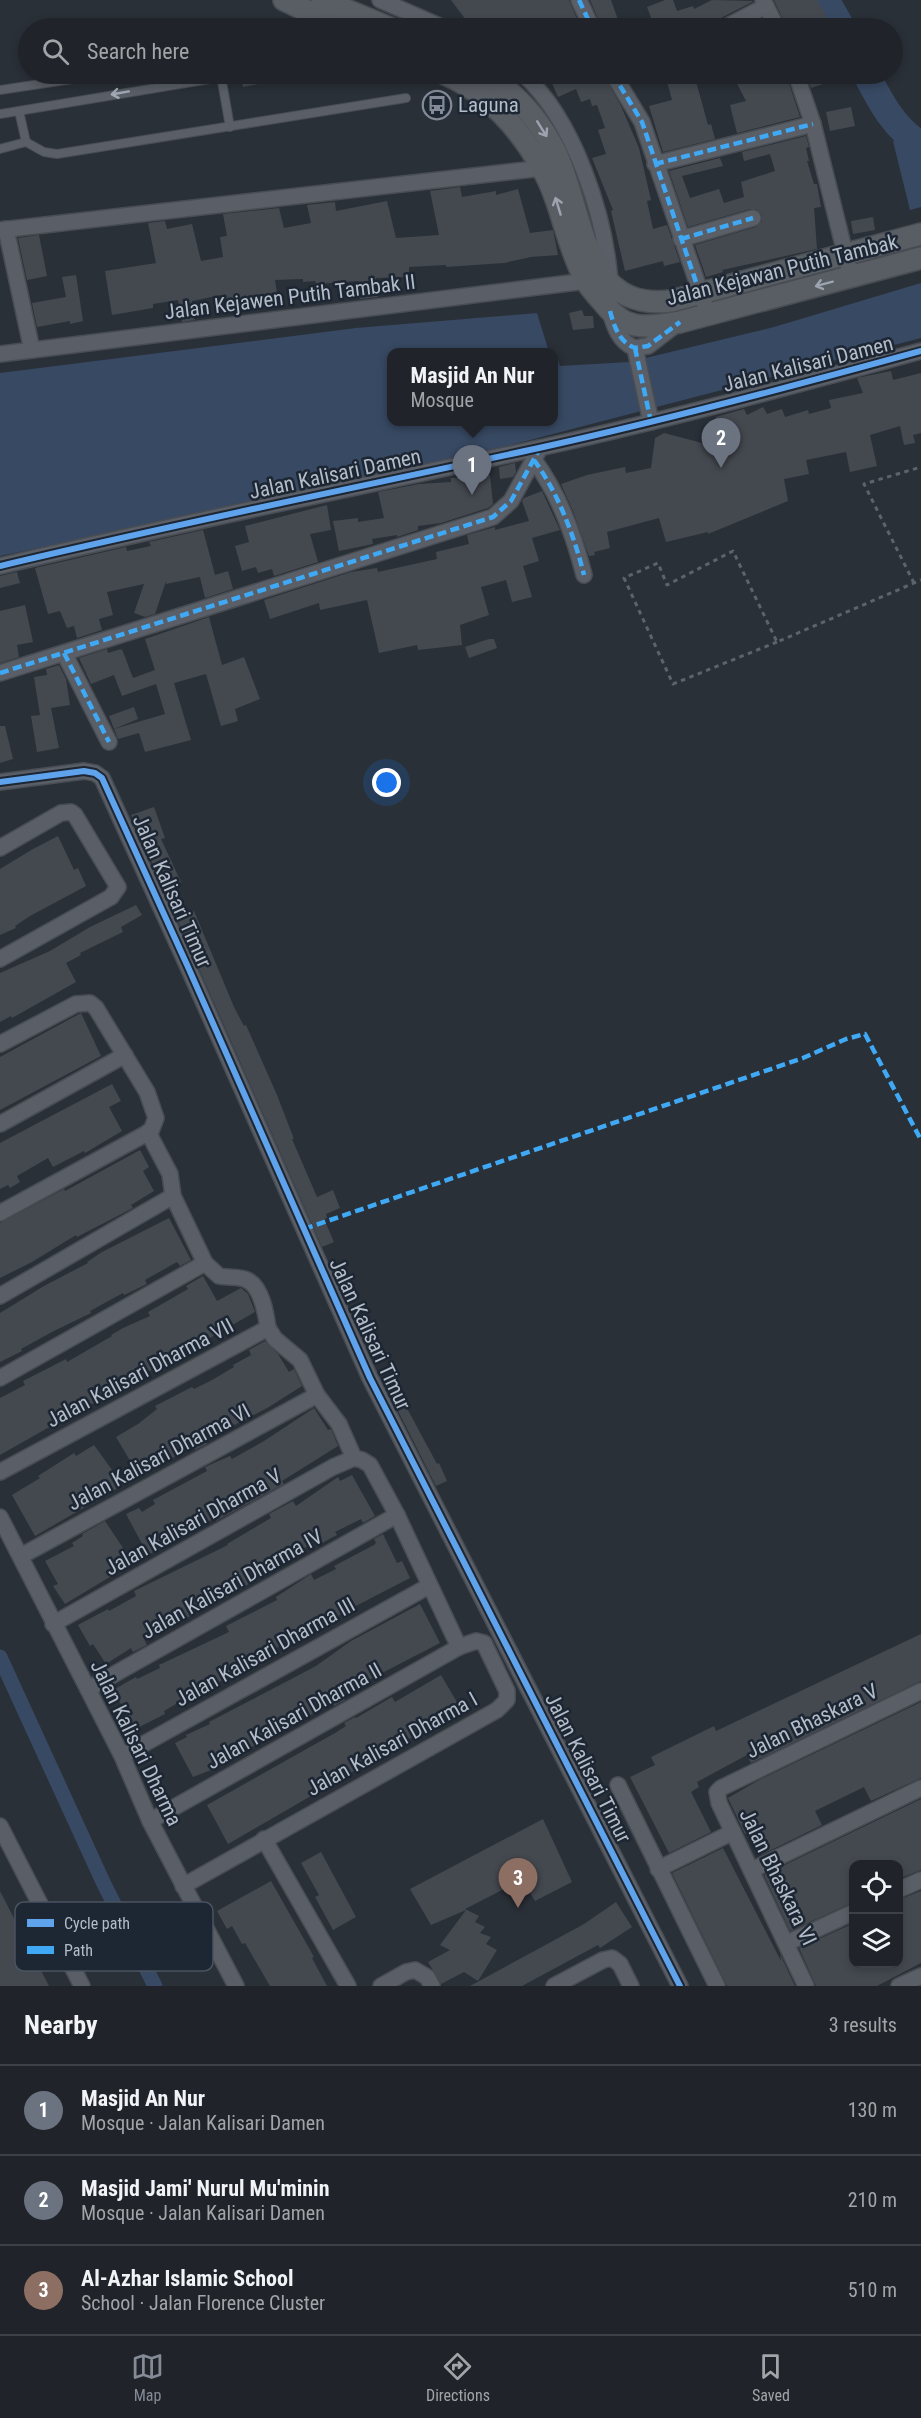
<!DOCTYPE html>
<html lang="en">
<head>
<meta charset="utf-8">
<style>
  :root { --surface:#20242a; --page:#282c32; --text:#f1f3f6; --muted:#a2a4a8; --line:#3d4147; --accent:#848b96 }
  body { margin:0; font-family:"Roboto Condensed",sans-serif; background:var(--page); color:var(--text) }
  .controls { position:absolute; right:18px; bottom:18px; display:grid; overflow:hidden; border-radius:12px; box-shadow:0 3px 9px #0003 }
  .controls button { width:54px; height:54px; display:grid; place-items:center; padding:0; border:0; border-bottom:2px solid var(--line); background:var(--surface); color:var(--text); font:30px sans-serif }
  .you { position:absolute; left:387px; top:783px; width:21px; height:21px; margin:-15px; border:4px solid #fff; border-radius:50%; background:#1a73e8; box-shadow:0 0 0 9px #1a73e833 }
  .badge { display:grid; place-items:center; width:39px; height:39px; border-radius:50%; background:var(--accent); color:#fff; font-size:20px; font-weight:700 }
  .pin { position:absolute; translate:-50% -50px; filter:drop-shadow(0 2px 3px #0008) }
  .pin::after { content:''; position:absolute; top:32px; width:21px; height:18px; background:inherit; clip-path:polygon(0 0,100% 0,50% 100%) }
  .popup { position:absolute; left:387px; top:348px; width:171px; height:78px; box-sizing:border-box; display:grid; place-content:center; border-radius:12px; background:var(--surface); filter:drop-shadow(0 2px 4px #0005); font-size:20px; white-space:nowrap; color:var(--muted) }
  .popup b { font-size:22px; color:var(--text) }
  .popup::after { content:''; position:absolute; left:50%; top:100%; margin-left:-12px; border:12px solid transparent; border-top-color:var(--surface) }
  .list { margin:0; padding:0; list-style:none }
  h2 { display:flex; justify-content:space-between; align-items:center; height:78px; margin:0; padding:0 24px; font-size:26px }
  h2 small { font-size:20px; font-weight:400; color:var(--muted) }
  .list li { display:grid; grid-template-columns:39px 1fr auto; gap:18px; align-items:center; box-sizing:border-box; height:90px; padding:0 24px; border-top:2px solid var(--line) }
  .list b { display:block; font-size:22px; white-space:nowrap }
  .list p { margin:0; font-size:20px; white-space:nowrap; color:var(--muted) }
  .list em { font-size:20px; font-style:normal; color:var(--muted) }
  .icon { flex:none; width:33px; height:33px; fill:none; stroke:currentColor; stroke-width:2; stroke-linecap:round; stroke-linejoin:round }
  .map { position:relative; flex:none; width:921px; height:1986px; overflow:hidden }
  .search { position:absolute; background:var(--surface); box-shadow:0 3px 9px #0003; left:18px; right:18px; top:18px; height:66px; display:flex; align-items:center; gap:15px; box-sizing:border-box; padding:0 21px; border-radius:33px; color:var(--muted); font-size:22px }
  .sheet { height:348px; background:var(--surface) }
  nav { display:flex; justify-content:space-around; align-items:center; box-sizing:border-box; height:84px; border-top:2px solid var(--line); background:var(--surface); font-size:16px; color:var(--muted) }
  nav a { display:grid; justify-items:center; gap:3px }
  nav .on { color:var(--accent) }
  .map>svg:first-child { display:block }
</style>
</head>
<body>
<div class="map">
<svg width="921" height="1986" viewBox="0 0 921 1986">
  <rect width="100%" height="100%" fill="#2a3038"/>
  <g fill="#384963">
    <path d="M921,132V207L910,210L893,141Z"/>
    <path d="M921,283V338L507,446L291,495L0,556V373L356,328L537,313L549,352H391V422H553V356L557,357L560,366L629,362L774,327Z"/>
  </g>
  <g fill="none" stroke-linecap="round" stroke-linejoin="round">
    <path stroke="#384963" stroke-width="15" d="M0,1657L103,1882L155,1986"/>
    <g stroke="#384963" stroke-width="27">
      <path d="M826,0L842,28"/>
      <path d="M866,74C881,102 893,127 921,145"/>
    </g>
  </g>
  <g fill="#444950">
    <path d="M451,0H569L581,28H472Z"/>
    <path d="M590,0H611L621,28H602Z"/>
    <path d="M665,0H673L677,11L693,6L694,9L712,0L754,1L719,19L711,28H655L647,7Z"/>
    <path d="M774,0H817L833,28H787Z"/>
    <path d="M246,74H284V79L243,87L241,80Z"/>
    <path d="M548,74H603L621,106L639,148L651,200L647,201L653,229L667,225L680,262L664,266L663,261L625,271L611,211L613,210L592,158L606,154L598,130L605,128L597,105L592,106L590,99L581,102L576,89L558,97Z"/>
    <path d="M665,74H694L708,125L711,124L715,139L663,152L649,106L672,100Z"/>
    <path d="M732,74H786L800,117L737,133L730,105L746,101Z"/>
    <path d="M806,74H850V75L811,88Z"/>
    <path d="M851,107L855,126L830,131L826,112Z"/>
    <path d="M806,136L809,147L806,148L809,161H807L814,184H817L821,207L814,208L817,249L722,270L723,272L706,277L695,245L756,227L762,221V215L756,209H750L688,227L669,171L720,158L723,166L682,176L690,198L719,189L724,203L744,197L741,182L775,171L770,154L744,161L742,152Z"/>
    <path d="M460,187L462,197L496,191V195L518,189L530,233L553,230L558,255L531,257L504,263L446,267V265L409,267V277L376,278L378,297L360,299L358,281L316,284L315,281L303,282V279L275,280L277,293L222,301L221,295L192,301L195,320L182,322L178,300L153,304V308L112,315L105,271L156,263L148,223L165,221L167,229L192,224L201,261L223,257L220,237L227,236L223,214L279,208L284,228L311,223L307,205L335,202L336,211L387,201L396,238L439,235L430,191Z"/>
    <path d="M873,217L875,230L853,234L851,221Z"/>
    <path d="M39,235L47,276L27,280L18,238Z"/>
    <path d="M76,275L83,321L70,324V321L37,327L32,303L66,297L62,277Z"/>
    <path d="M582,310L584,316H593L594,328L573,330L569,313Z"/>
    <path d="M891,371L893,380L921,373V433L913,435L915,443L904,445L900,426L870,435L877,466L850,472L846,452L806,460L809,474L784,479L788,501L708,534V532L666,542L659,518L607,532L610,548L594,552L595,555L589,556L573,511L561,484L587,475L625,467L626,473L651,468L655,438L664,433L706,444L713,435L716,417L744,409L747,415L763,407L767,414L782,409L785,417L808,410L809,414L831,408L829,400L863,393L857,378Z"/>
    <path d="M515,463L516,472L513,477L500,479L499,467Z"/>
    <path d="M490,475L493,504L488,508L441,523L418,526V530L397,537V535L372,539L373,544L339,551L333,521L358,518V522L384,518L378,492L419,484L451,482V478Z"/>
    <path d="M542,491L560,530L532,538L539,561L523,566L532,597L512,602L506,580L481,587L489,615L460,625L462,645L418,650L417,645L379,653L367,600L320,610L319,603L270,619L264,600L351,572L377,568L378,572L437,559L436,552L469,544L467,535L495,527V530L529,521L522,501L524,498Z"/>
    <path d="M327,505L331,530L310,534L318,562L274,576L272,569L258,573L256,567L242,571L235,546L249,542L245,526Z"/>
    <path d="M203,530L215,575L228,571L233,589L205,598L200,577L166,584V581L155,614L145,617L134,613L144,584L107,592L113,615L99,619L102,630L77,638L74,626L67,628L60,611L48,614L35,568L126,547L127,551L151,546L149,542Z"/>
    <path d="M17,572L20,583L0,588V576Z"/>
    <path d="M25,605L33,642L17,645L19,657L0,663V611Z"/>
    <path d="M209,617L222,665L244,657L260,699L235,709L238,721L221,726L206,674L174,683L191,740L145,752L139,733L118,739L114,729L165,714L156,684L122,696L114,675L91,684L79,658L107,649L108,653L121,649L122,651V649L133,678L155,670L145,639Z"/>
    <path d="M489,639H494L497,648L469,658L465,647Z"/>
    <path d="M59,665L66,679L70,705L51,708L59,748L37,752L31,716L40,715L34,677L47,675L46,669Z"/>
    <path d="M134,707L138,719L114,729L109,716Z"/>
    <path d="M0,726H5L13,759L0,763Z"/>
    <path d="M154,807L165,838L161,839L181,882L170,887L179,907L173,910L131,815Z"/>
    <path d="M58,836L74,870L78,868L86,886L30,916L15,926L16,928L0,935V869L33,849Z"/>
    <path d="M136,905L142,915L121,927L123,932L80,953L81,955L66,963L76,982L12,1018L11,1016L0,1022V973L50,951L90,927Z"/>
    <path d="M194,911L234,1007L244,1026L246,1025L277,1095L294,1139H292L317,1197L333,1190L340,1208L326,1214L327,1218L324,1219L334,1242L322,1247L177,919Z"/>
    <path d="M81,1013L101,1056L0,1110V1057Z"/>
    <path d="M112,1084L121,1101L109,1107L122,1131L85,1153L84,1151L53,1167L48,1158L17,1176L20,1182L10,1188L8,1185L0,1189V1143Z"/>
    <path d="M140,1150L149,1167L143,1171L154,1191L131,1205L133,1208L77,1237L76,1235L32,1262L0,1278V1223L64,1189L65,1191Z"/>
    <path d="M169,1218L191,1260L180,1266L177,1262L145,1280L147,1284L124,1295L123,1293L90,1311L91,1313L54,1331L21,1349L22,1351L0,1362V1313L44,1286L88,1263L87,1262L102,1252Z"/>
    <path d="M203,1276L217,1301L241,1288L248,1294L255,1312L201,1343L157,1362L159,1366L120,1387L121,1389L82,1409L81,1406L59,1418L60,1421L0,1455V1398L25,1385L23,1381L66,1359L67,1362L112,1336L111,1335L123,1328L150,1316L148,1312L188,1289L186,1286Z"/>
    <path d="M265,1341L278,1354L289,1372L294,1369L302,1386L269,1407L205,1440L207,1444L195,1450L193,1447L139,1476L116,1437L138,1424L157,1409L155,1406L192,1387L194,1389L212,1380L234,1367L233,1365L251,1355L249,1350Z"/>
    <path d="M402,1399L437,1464L439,1463L447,1481L436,1486L394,1403Z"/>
    <path d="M314,1408L328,1430L331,1429L338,1446L282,1481L284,1484L216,1521L215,1518L148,1555L126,1514L139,1508L142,1512L155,1504L153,1500L207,1471L205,1467L230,1456L232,1459L264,1441Z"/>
    <path d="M94,1445L123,1485L35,1536L12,1495L40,1478L38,1476L74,1453L76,1456Z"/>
    <path d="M352,1475L375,1516L363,1523L361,1519L335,1532L337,1535L320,1544L318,1540L285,1560L257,1573L259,1577L241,1589L206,1606L192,1613L193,1615L143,1637L147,1645L133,1652L131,1648L106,1664L93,1644L90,1646L78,1625L108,1609L109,1611L136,1596L134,1591L228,1545L227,1544L271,1518L269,1514L293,1501L296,1506L338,1477L340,1481Z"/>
    <path d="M105,1521L133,1563L65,1604L53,1586L58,1584L45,1561L74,1546L72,1543L83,1536L82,1534Z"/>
    <path d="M383,1534L397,1563L402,1561L410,1578L350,1609L338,1616L339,1618L276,1648L229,1676V1677L181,1701L164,1711L165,1714L135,1729L113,1690L136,1677L137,1679L160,1668L159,1665L229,1632L226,1626L277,1600L276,1597L311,1574L314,1580L336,1569L334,1566L374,1545L376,1543L374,1539Z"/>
    <path d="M420,1604L440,1643L355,1687V1689L343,1696L345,1700L334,1706L333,1704L310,1715L299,1722L227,1760V1761L216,1768L193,1777L175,1743L187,1737L186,1735L210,1724L209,1722L316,1666L351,1641Z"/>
    <path d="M921,1634V1681L751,1763L747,1755L697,1782L699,1787L691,1792L711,1832L669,1853L630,1777L655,1765L651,1757L714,1726L716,1731Z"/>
    <path d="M441,1675L461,1709L228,1844L207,1805L335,1733L346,1726L344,1723L355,1717L356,1718L392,1697L395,1702Z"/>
    <path d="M921,1702V1778L871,1801L864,1787L815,1811L822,1825L761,1855L750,1832L745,1834L728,1798L759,1780Z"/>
    <path d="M921,1799V1870L898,1879V1864H854V1902L790,1931L764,1875Z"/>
    <path d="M543,1819L572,1882L535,1901L522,1880L465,1909L479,1916L475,1922L485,1927L480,1933L491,1937L486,1944L497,1950L478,1981L464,1972L441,1984L428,1962L450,1950L440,1945L466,1910L431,1925L410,1889Z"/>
    <path d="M723,1848L781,1961L780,1954L795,1986H727L672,1873Z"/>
    <path d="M321,1852L356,1917L333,1930L315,1897L319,1895L301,1863Z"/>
    <path d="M271,1881L314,1957L312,1958L327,1986H270L245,1943L242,1944L232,1926L227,1929L217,1911Z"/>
    <path d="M0,1891L49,1986H0Z"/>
    <path d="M921,1891V1963L877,1986H816L799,1948L854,1923V1964H898V1900Z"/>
    <path d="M616,1902L632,1927L600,1948L598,1945L522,1986H470L584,1924Z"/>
  </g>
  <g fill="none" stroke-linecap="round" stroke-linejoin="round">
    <g stroke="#484c53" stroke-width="10">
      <g id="lane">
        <path d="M221,76L230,127"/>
        <path d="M0,90L106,74"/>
        <path d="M19,111L26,142"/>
        <path d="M0,114L240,74"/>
        <path d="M0,149L26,142L44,152L57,154L406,98"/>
      </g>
    </g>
    <g stroke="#484c53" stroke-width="18">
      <g id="street">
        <path d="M380,0L444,28"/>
        <path d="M579,0L592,28"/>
        <path d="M763,0L777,28"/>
        <path d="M724,28L766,6"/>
        <path d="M523,74C574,120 605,215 610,282"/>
        <path d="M613,74L642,122L708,314"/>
        <path d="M796,74L813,124L851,277"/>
        <path d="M655,164L813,124"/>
        <path d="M6,229L32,350"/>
        <path d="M0,230L543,168"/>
        <path d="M681,239L753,218"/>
        <path d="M610,311C614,326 619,342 635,348L648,346L678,323"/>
        <path d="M635,348L651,422"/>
        <path d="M0,354L586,281"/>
        <path d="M534,460C558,493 574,535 584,575"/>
        <path d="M0,566C179,523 359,487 539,448C667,420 794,386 921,351"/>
        <path d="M64,653L109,742"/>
        <path d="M0,673L493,517L511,501L540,448"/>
        <path d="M0,782L84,771L95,773L102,778L188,967L370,1378L680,1986"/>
        <path d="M0,848L61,813L71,812L75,815L118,887L111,897L0,959"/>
        <path d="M0,1044L76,1004L90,1003L96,1008L147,1092L156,1118L151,1131L0,1213"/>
        <path d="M0,1124L125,1055"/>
        <path d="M0,1296L173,1196"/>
        <path d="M268,1328L275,1339L300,1360L317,1395L339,1424L354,1458"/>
        <path d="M0,1378L205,1263"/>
        <path d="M0,1472L268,1328C266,1314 262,1287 247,1280C239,1276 228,1278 219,1276L205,1263L173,1196L170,1174L148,1132"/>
        <path d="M0,1517L122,1756L150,1821L236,1986"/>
        <path d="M21,1556L317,1395"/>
        <path d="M53,1624L333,1467L354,1458"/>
        <path d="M88,1689L397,1515"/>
        <path d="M122,1756L429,1586"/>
        <path d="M618,1785L717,1986"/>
        <path d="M150,1821L459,1647"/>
        <path d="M0,1826L82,1986"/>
        <path d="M264,1839L348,1986"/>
        <path d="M658,1869L733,1832"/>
        <path d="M752,1870L921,1788"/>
        <path d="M183,1886L497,1710L507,1700V1691L484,1643L476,1641L459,1647L397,1515L370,1465L362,1460L354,1458"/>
        <path d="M898,1890L921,1880"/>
        <path d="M787,1943L854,1912"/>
        <path d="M381,1986L406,1972L415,1970L427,1977L432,1986"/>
        <path d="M554,1986L603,1960L612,1958L620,1964L631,1986"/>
        <path d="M806,1986L719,1803L717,1792L721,1788L921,1691"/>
        <path d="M899,1986L921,1976"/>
      </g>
    </g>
    <g stroke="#484c53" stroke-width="24">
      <g id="secondary">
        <path d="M284,0L343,28"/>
        <path d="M322,0L390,28"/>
        <path d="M445,74C488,93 519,127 542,168C562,203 566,244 585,279C589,287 596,294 602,301C611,312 620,322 635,325C650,328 665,324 680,322L921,258"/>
        <path d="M486,74C516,94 539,119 555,151C584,210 580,312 671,301L921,234"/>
      </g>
    </g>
    <g stroke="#5d636a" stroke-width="3" stroke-dasharray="4.5 4.5" stroke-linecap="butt">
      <path d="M914,583L864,484L921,467"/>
      <path d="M777,642L673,684L624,578L658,563L667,585L733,551L777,642L921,580"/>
    </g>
    <use href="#lane" stroke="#5a5e66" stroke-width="8"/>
    <use href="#street" stroke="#5a5e66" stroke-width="15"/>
    <use href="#secondary" stroke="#595d64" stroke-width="21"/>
    <g stroke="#3fa9f5" stroke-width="4.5" stroke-dasharray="9 4.5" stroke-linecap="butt">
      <path d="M579,0L592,28"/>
      <path d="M613,74L642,122L700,294"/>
      <path d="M655,164L813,124"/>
      <path d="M681,239L753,218"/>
      <path d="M610,311C614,326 619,342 635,348L648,346L680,322"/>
      <path d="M635,348L651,422"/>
      <path d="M534,460C558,493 574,535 584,575"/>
      <path d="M64,653L109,742"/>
      <path d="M0,673L493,517L511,501L540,448"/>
      <path d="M304,1229L803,1058L846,1039L865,1034L921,1140"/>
    </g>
    <g stroke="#1d2633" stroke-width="10">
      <g id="cycleway">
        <path d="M0,566C179,523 359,487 539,448C667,420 794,386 921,351"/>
        <path d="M0,782L84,771L95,773L102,778L188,967L370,1378L680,1986"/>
      </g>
    </g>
    <use href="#cycleway" stroke="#60a3ed" stroke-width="6"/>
  </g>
  <defs><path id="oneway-shaft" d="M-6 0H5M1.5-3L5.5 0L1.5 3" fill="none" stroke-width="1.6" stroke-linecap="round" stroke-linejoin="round" transform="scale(1.5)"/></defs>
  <use stroke="#a2a9b5" href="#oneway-shaft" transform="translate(120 93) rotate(170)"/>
  <g stroke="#9da4b0">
    <use href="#oneway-shaft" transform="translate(542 129) rotate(58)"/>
    <use href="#oneway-shaft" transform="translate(558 206) rotate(-107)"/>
    <use href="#oneway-shaft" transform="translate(824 284) rotate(165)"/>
  </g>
  <defs>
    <g id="bus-ring" transform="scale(1.5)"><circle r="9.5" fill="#1d2633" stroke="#848b96" stroke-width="1.5"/><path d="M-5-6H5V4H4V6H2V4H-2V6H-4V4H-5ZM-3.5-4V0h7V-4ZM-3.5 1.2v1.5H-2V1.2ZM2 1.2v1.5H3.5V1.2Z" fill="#848b96"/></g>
  </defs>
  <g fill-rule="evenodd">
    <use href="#bus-ring" x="437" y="105"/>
  </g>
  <g text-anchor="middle" stroke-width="5" stroke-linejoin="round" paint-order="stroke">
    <g font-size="21" fill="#b4bcc9" stroke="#1d2633" text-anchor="start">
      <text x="458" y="112">Laguna</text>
    </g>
    <g font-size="21" fill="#b4bcc9" stroke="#1d2633">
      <text transform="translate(782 270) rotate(-14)" y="7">Jalan Kejawan Putih Tambak</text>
      <text transform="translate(290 297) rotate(-7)" y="7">Jalan Kejawen Putih Tambak II</text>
      <text transform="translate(808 364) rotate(-14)" y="7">Jalan Kalisari Damen</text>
      <text transform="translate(335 474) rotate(-12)" y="7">Jalan Kalisari Damen</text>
      <text transform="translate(172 891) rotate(66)" y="7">Jalan Kalisari Timur</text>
      <text transform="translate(370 1334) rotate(65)" y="7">Jalan Kalisari Timur</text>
      <text transform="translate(140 1373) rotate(-28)" y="7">Jalan Kalisari Dharma VII</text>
      <text transform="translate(159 1457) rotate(-28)" y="7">Jalan Kalisari Dharma VI</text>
      <text transform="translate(193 1522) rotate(-29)" y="7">Jalan Kalisari Dharma V</text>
      <text transform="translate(232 1584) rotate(-29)" y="7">Jalan Kalisari Dharma IV</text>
      <text transform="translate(265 1652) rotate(-29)" y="7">Jalan Kalisari Dharma III</text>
      <text transform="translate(294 1716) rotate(-29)" y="7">Jalan Kalisari Dharma II</text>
      <text transform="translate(812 1721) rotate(-26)" y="7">Jalan Bhaskara V</text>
      <text transform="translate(136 1743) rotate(64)" y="7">Jalan Kalisari Dharma</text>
      <text transform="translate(392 1744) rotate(-29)" y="7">Jalan Kalisari Dharma I</text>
      <text transform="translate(588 1768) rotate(63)" y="7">Jalan Kalisari Timur</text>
      <text transform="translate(778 1877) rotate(64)" y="7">Jalan Bhaskara VI</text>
    </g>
  </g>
  <rect x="15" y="1902" width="198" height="69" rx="9" fill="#1d2633" stroke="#4a5360" stroke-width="1.5"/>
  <rect x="27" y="1919" width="27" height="8" fill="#60a3ed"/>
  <rect x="27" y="1946" width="27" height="8" fill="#3fa9f5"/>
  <g font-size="16" fill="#b4bcc9">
    <text x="64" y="1929">Cycle path</text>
    <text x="64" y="1956">Path</text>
  </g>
</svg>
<div class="controls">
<button><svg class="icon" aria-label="locate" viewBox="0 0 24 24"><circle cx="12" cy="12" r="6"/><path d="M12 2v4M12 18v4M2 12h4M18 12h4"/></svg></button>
<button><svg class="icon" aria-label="layers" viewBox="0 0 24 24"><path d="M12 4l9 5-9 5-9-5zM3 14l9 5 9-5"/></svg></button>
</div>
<div class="you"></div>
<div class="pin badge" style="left:472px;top:495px;background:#6b7280">1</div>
<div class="popup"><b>Masjid An Nur</b>Mosque</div>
<div class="pin badge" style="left:721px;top:468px;background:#6b7280">2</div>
<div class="pin badge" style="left:518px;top:1908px;background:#8d6e63">3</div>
<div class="search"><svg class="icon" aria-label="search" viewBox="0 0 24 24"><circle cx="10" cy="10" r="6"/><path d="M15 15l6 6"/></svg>Search here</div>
</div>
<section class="sheet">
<h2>Nearby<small>3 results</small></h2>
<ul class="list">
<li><span class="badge" style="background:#6b7280">1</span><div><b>Masjid An Nur</b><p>Mosque · Jalan Kalisari Damen</p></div><em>130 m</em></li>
<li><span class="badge" style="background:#6b7280">2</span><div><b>Masjid Jami' Nurul Mu'minin</b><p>Mosque · Jalan Kalisari Damen</p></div><em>210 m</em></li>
<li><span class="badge" style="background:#8d6e63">3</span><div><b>Al-Azhar Islamic School</b><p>School · Jalan Florence Cluster</p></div><em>510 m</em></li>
</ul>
</section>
<nav>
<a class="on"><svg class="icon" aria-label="map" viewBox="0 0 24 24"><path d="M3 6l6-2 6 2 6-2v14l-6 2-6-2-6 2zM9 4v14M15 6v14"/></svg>Map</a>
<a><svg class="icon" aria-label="directions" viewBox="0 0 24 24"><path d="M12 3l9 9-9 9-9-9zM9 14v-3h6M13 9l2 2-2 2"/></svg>Directions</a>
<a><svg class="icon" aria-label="saved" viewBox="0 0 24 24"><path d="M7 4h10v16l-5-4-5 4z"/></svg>Saved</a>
</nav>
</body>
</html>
